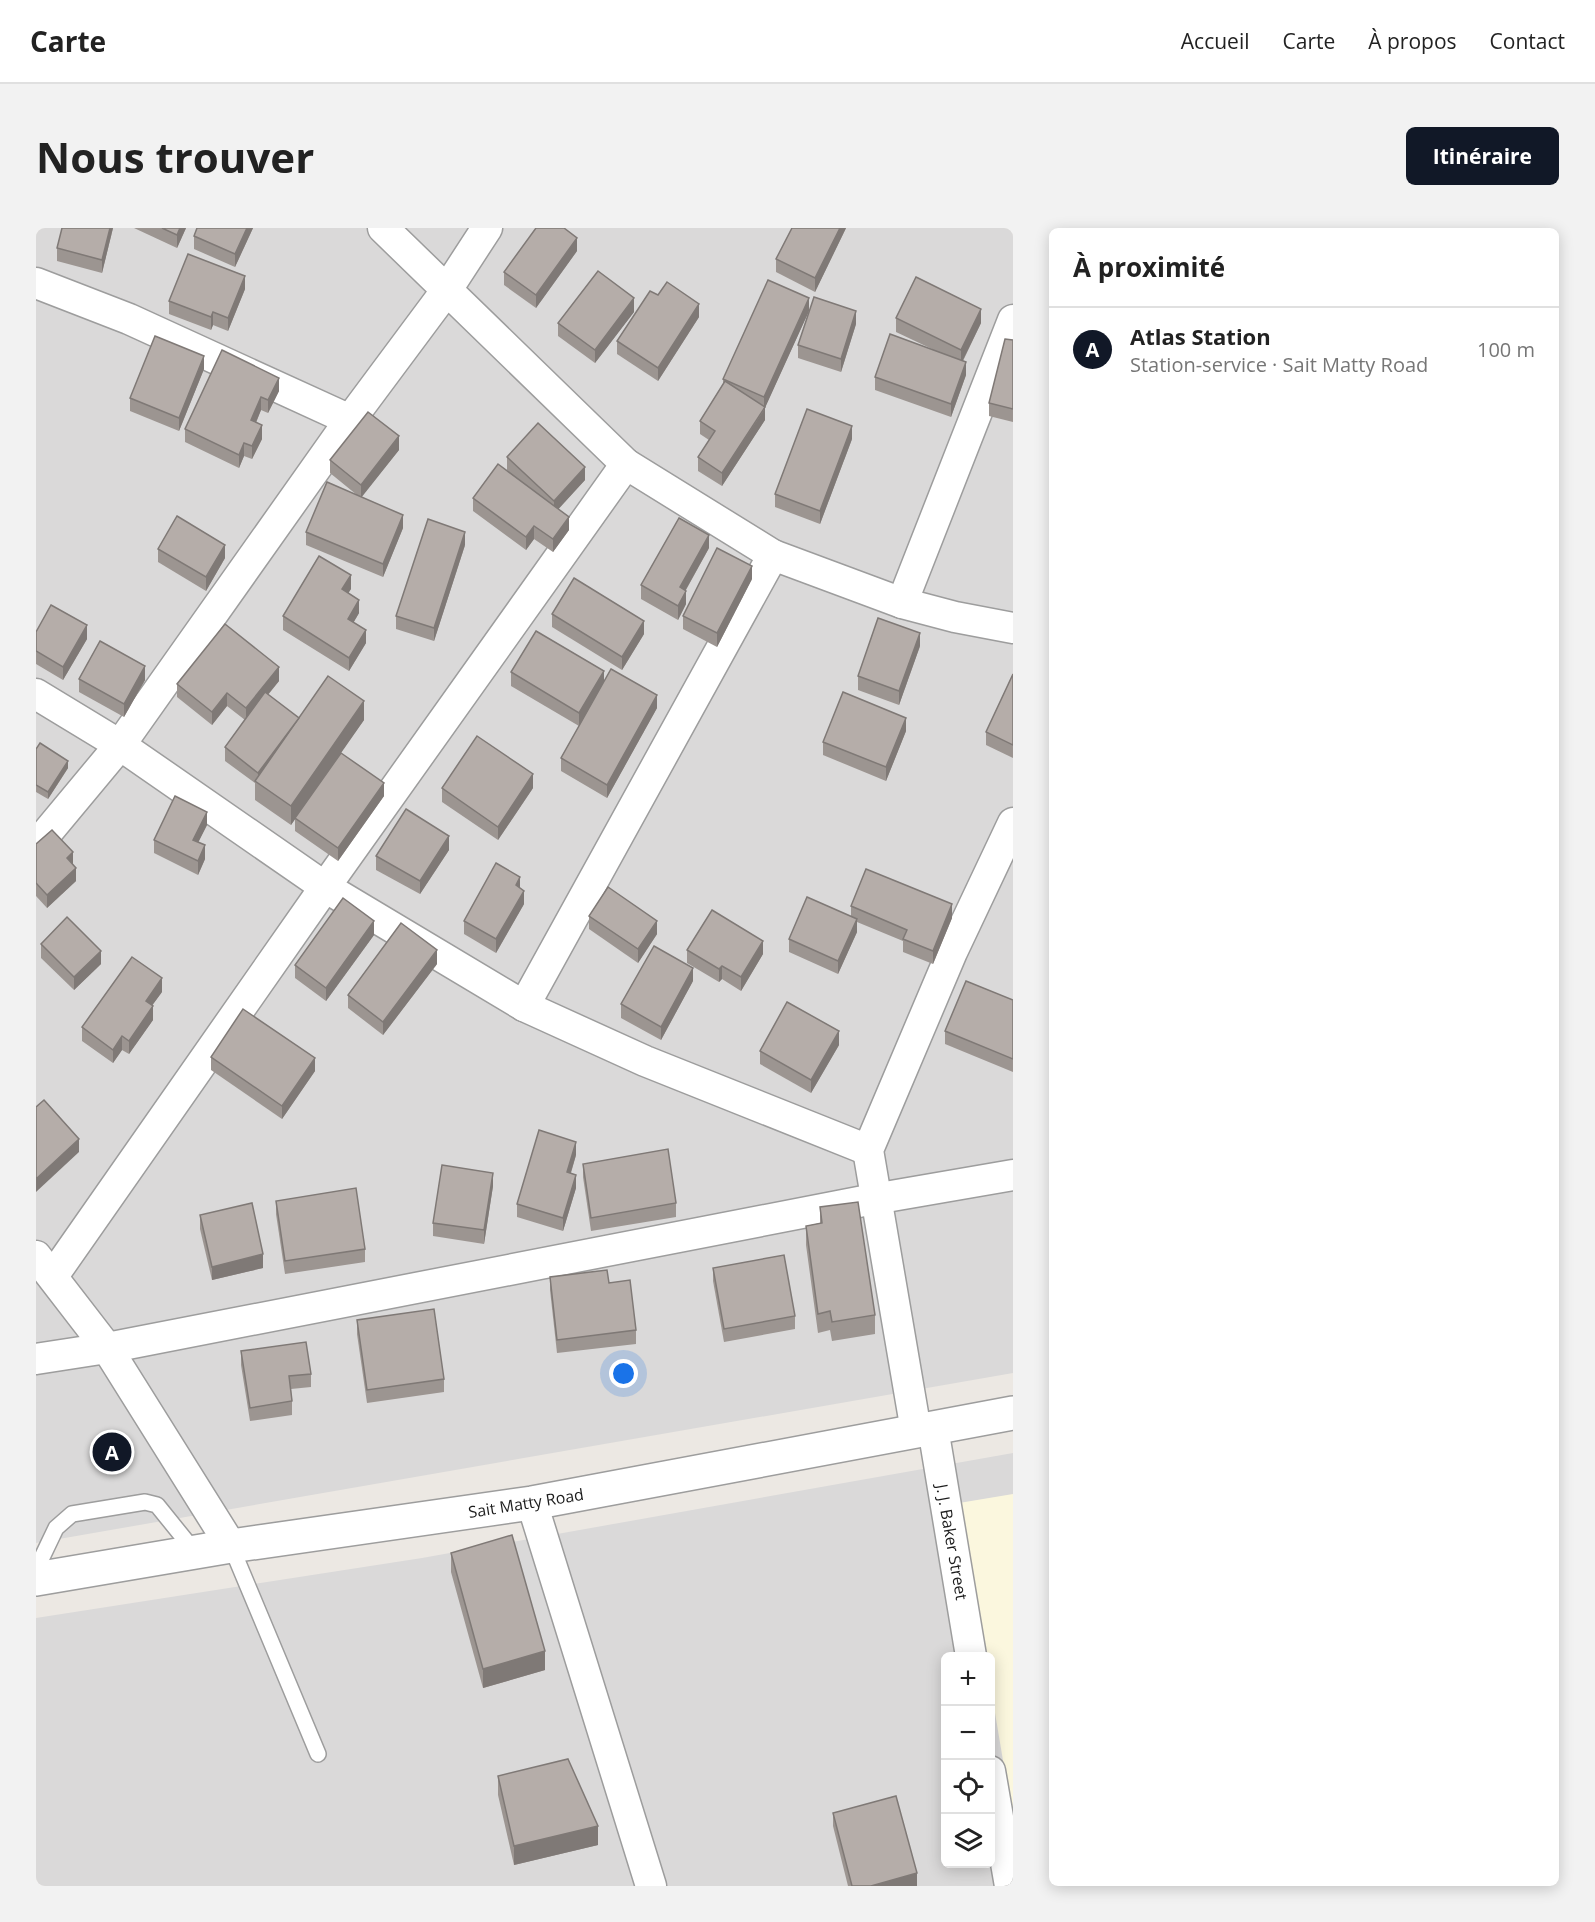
<!DOCTYPE html>
<html lang="fr">
<head>
<meta charset="utf-8">
<style>
  :root { --surface:#fff; --page:#f2f2f2; --text:#222; --muted:#767676; --line:#e0e0e0; --accent:#111827 }
  body { margin:0; font-family:"Open Sans",sans-serif; background:var(--page); color:var(--text) }
  .controls { position:absolute; right:18px; bottom:18px; display:grid; overflow:hidden; border-radius:9px; box-shadow:0 3px 15px #0003 }
  .controls button { width:54px; height:54px; display:grid; place-items:center; padding:0; border:0; border-bottom:2px solid var(--line); background:var(--surface); color:var(--text); font:30px sans-serif }
  .you { position:absolute; left:588px; top:1146px; width:21px; height:21px; margin:-15px; border:4px solid #fff; border-radius:50%; background:#1a73e8; box-shadow:0 0 0 9px #1a73e833 }
  .badge { display:grid; place-items:center; width:39px; height:39px; border-radius:50%; background:var(--accent); color:#fff; font-size:20px; font-weight:700 }
  .pin { position:absolute; translate:-50% -50%; border:3px solid #fff; box-shadow:0 2px 6px #0006 }
  .list { margin:0; padding:0; list-style:none }
  h2 { display:flex; justify-content:space-between; align-items:center; height:78px; margin:0; padding:0 24px; font-size:26px }
  h2 small { font-size:20px; font-weight:400; color:var(--muted) }
  .list li { display:grid; grid-template-columns:39px 1fr auto; gap:18px; align-items:center; box-sizing:border-box; height:84px; padding:0 24px; border-top:2px solid var(--line) }
  .list b { display:block; font-size:22px; white-space:nowrap }
  .list p { margin:0; font-size:20px; white-space:nowrap; color:var(--muted) }
  .list em { font-size:20px; font-style:normal; color:var(--muted) }
  .icon { flex:none; width:33px; height:33px; fill:none; stroke:currentColor; stroke-width:2; stroke-linecap:round; stroke-linejoin:round }
  .map { position:relative; flex:none; width:977px; height:1658px; overflow:hidden; border-radius:9px }
  header { display:flex; align-items:center; gap:36px; box-sizing:border-box; height:84px; padding:0 30px; background:var(--surface); border-bottom:2px solid var(--line) }
  header strong { font-size:28px }
  nav { display:flex; gap:33px; margin-inline-start:auto; font-size:21px }
  .intro { display:flex; align-items:center; justify-content:space-between; box-sizing:border-box; height:144px; padding:0 36px }
  h1 { margin:0; font-size:42px }
  .button { padding:15px 27px; border-radius:9px; background:var(--accent); color:#fff; font-size:21px; font-weight:700 }
  main { display:flex; gap:36px; padding:0 36px }
  aside { flex:1; background:var(--surface); border-radius:9px; box-shadow:0 3px 15px #0003 }
  .map>svg:first-child { display:block }
</style>
</head>
<body>
<header>
<strong>Carte</strong>
<nav><a>Accueil</a><a>Carte</a><a>À propos</a><a>Contact</a></nav>
</header>
<div class="intro"><h1>Nous trouver</h1><a class="button">Itinéraire</a></div>
<main>
<div class="map">
<svg width="977" height="1658" viewBox="0 0 977 1658">
  <rect width="100%" height="100%" fill="#ece8e3"/>
  <g fill="#dad9d9" fill-rule="evenodd">
    <path d="M0,0H977V1145L0,1315Z"/>
    <path d="M977,1225V1658H0V1390L386,1330ZM909,1428H954V1636H909Z"/>
  </g>
  <path fill="#fbf7de" d="M977,1266V1592L955,1461L954,1428H949L923,1275Z"/>
  <g fill="none" stroke-linecap="round" stroke-linejoin="round">
    <g stroke="#9d9d9d" stroke-width="18">
      <g id="service">
        <path d="M195,1318L282,1526"/>
        <path d="M0,1342L20,1300L36,1286L109,1274L121,1277L159,1324"/>
      </g>
    </g>
    <g stroke="#9d9d9d" stroke-width="33">
      <g id="minor">
        <path d="M347,0L590,236L737,327L866,375L919,389L977,400"/>
        <path d="M0,55L93,91L314,192"/>
        <path d="M866,375L977,92"/>
        <path d="M0,466L84,517L289,659L488,778L609,833L832,922"/>
        <path d="M0,618L84,517L314,192L410,63L451,0"/>
        <path d="M488,778L737,327"/>
        <path d="M0,1028L71,1120L195,1318"/>
        <path d="M17,1048L289,659L590,236"/>
        <path d="M0,1131L71,1120L838,971L977,947"/>
        <path d="M897,1200L935,1428"/>
        <path d="M880,1203L832,922L916,724L977,595"/>
        <path d="M496,1275L615,1658"/>
        <path d="M954,1543L974,1658"/>
      </g>
    </g>
    <g stroke="#9d9d9d" stroke-width="36">
      <path id="tertiary" d="M0,1351L195,1318L496,1275L977,1185"/>
    </g>
    <use href="#service" stroke="#fff" stroke-width="15"/>
    <use href="#minor" stroke="#fff" stroke-width="30"/>
    <use href="#tertiary" stroke="#fff" stroke-width="33"/>
  </g>
  <g fill="#9c9591">
    <path d="M77,0L66,45L21,33V20Z"/>
    <path d="M98,0H150L141,20Z"/>
    <path d="M161,0H217L199,39L158,21V8Z"/>
    <path d="M756,0H810L779,64L740,44V31Z"/>
    <path d="M541,23L500,80L468,57V44Z"/>
    <path d="M209,61L192,103L177,97L175,102L133,86V73Z"/>
    <path d="M622,67L663,89L622,153L581,126V113Z"/>
    <path d="M773,83L729,179V192L686,258L662,243V229L673,212L664,206V193L687,156V151Z"/>
    <path d="M598,84L559,135L522,108V95Z"/>
    <path d="M860,90L945,95L927,133L930,147L915,189L839,162V149L896,121L860,104Z"/>
    <path d="M820,96L805,144L762,130V117Z"/>
    <path d="M977,112V194L953,188V175Z"/>
    <path d="M186,122L243,163L232,185L225,182L220,195L226,211L216,231L208,228L203,240L149,214V201Z"/>
    <path d="M168,141L143,203L94,183V170Z"/>
    <path d="M816,211L784,296L739,279V266Z"/>
    <path d="M363,222L325,269L367,300L347,349L270,317V304L321,267L294,245V232Z"/>
    <path d="M471,229L549,252L522,281L533,302L517,324L498,311L490,322L437,283V270L476,247L471,242Z"/>
    <path d="M429,317L398,413L360,401V388Z"/>
    <path d="M673,320L650,362V376L642,392L605,371V357Z"/>
    <path d="M122,321L189,330L170,363L122,334Z"/>
    <path d="M716,351L681,419L647,401V388Z"/>
    <path d="M315,361L312,365L323,385L317,395L330,415L313,443L247,402V388Z"/>
    <path d="M516,386L608,406L586,442L516,399Z"/>
    <path d="M0,404L51,411L27,452L0,436Z"/>
    <path d="M884,418L863,477L822,462V448Z"/>
    <path d="M475,444L568,454L621,480L571,570L525,543V530L543,498L475,458Z"/>
    <path d="M977,446V530L950,517V504Z"/>
    <path d="M43,451L109,452L88,489L43,464Z"/>
    <path d="M243,453L232,467L263,490L328,492L298,534L348,568L302,633L259,603V591L255,597L219,572V555L189,533V519L209,492L191,478L176,497L141,469V456Z"/>
    <path d="M870,503L850,553L787,527V514Z"/>
    <path d="M0,521L32,540L12,571L0,564Z"/>
    <path d="M406,560H497L462,612L406,574Z"/>
    <path d="M171,597L162,614L169,631L162,647L118,625V612Z"/>
    <path d="M0,616L37,636L40,653L11,680L0,668Z"/>
    <path d="M413,622L384,666L340,642V628Z"/>
    <path d="M484,660L488,676L460,725L428,706V693Z"/>
    <path d="M815,678L916,690L897,736L867,724V713L821,694V704L802,746L753,724V711L815,689Z"/>
    <path d="M553,688L621,706L602,735L553,701Z"/>
    <path d="M338,707L290,773L259,750V737Z"/>
    <path d="M5,716L65,736L38,762L5,730Z"/>
    <path d="M651,722L727,726L705,763L686,751L683,754L651,735Z"/>
    <path d="M401,736L347,807L312,780V767Z"/>
    <path d="M657,753L625,812L585,790V776Z"/>
    <path d="M126,764L116,777L117,792L93,826L86,822L77,835L46,813V799Z"/>
    <path d="M977,772V844L909,816V803Z"/>
    <path d="M803,817L775,865L724,836V823Z"/>
    <path d="M175,829L279,843L246,891L175,842Z"/>
    <path d="M540,927L535,945L540,960L527,1003L481,989V976Z"/>
    <path d="M547,936L640,975V989L555,1003L547,949Z"/>
    <path d="M457,958L448,1016L397,1008V995Z"/>
    <path d="M240,973L329,1021V1034L249,1046L240,986Z"/>
    <path d="M784,979L839,1087V1106L796,1113L794,1102L782,1105L770,1017V998L784,995Z"/>
    <path d="M164,987L227,1040L176,1052L164,1001Z"/>
    <path d="M677,1040L759,1088V1101L688,1114L677,1053Z"/>
    <path d="M514,1049L573,1055L600,1102V1116L521,1125L514,1062Z"/>
    <path d="M321,1092L408,1151V1164L331,1175L321,1106Z"/>
    <path d="M205,1123L275,1146V1159L255,1161L256,1173V1187L214,1193L205,1137Z"/>
    <path d="M415,1325L509,1442L447,1460L415,1344Z"/>
    <path d="M462,1548L562,1617L478,1637L462,1567Z"/>
    <path d="M797,1585L881,1658H812L797,1598Z"/>
  </g>
  <g fill="#7f7976">
    <path d="M74,0H77L66,45V32Z"/>
    <path d="M144,0H150L141,20V7Z"/>
    <path d="M211,0H217L199,39V26Z"/>
    <path d="M804,0H810L779,64V50Z"/>
    <path d="M541,10V23L500,80V67Z"/>
    <path d="M209,48V61L192,103V90Z"/>
    <path d="M598,70V84L559,135V122Z"/>
    <path d="M773,70V83L729,180V179V192L686,258V245L728,182V169Z"/>
    <path d="M663,76V89L622,153V140Z"/>
    <path d="M945,81V95L925,136V122Z"/>
    <path d="M820,83V96L805,144V131Z"/>
    <path d="M177,84V97L175,102V89Z"/>
    <path d="M168,128V141L143,203V190Z"/>
    <path d="M930,134V147L915,189V176Z"/>
    <path d="M243,150V163L232,185V172Z"/>
    <path d="M225,169V182L215,206V192Z"/>
    <path d="M226,197V211L216,231V218Z"/>
    <path d="M816,198V211L784,296V283Z"/>
    <path d="M363,208V222L325,270V257Z"/>
    <path d="M208,215V228L203,240V227Z"/>
    <path d="M549,239V252L518,286V273Z"/>
    <path d="M367,287V300L347,349V336Z"/>
    <path d="M533,289V302L517,324V311Z"/>
    <path d="M498,298V311L490,322V309Z"/>
    <path d="M429,304V317L398,413V400Z"/>
    <path d="M673,307V320L644,372V359Z"/>
    <path d="M189,317V330L170,363V349Z"/>
    <path d="M716,338V351L681,419V405Z"/>
    <path d="M315,347V361L306,375V361Z"/>
    <path d="M650,363V376L642,392V378Z"/>
    <path d="M323,372V385L312,404V391Z"/>
    <path d="M608,393V406L586,442V429Z"/>
    <path d="M51,397V411L27,452V439Z"/>
    <path d="M330,402V415L313,443V430Z"/>
    <path d="M884,405V418L863,477V463Z"/>
    <path d="M109,438V452L88,489V476Z"/>
    <path d="M243,439V453L210,493V480Z"/>
    <path d="M568,443V456L543,498V485Z"/>
    <path d="M191,465V478L176,497V484Z"/>
    <path d="M621,467V480L571,570V557Z"/>
    <path d="M328,473V492L255,597V578Z"/>
    <path d="M263,490L222,555V545Z"/>
    <path d="M870,490V503L850,553V539Z"/>
    <path d="M32,533V540L12,571V564Z"/>
    <path d="M497,546V560L462,612V599Z"/>
    <path d="M348,555V568L302,633V620Z"/>
    <path d="M171,584V597L157,625V612Z"/>
    <path d="M413,608V622L384,666V653Z"/>
    <path d="M169,617V631L162,647V633Z"/>
    <path d="M37,624V638L31,630Z"/>
    <path d="M40,640V653L11,680V667Z"/>
    <path d="M484,649V662L480,657Z"/>
    <path d="M488,663V676L460,725V711Z"/>
    <path d="M916,676V690L897,736V723Z"/>
    <path d="M821,691V704L802,746V733Z"/>
    <path d="M338,693V707L290,773V760Z"/>
    <path d="M621,693V706L602,735V721Z"/>
    <path d="M727,713V726L705,763V749Z"/>
    <path d="M401,722V736L347,807V794Z"/>
    <path d="M65,723V736L38,762V749Z"/>
    <path d="M686,738V751L683,754V741Z"/>
    <path d="M657,740V753L625,812V799Z"/>
    <path d="M126,750V764L110,786V773Z"/>
    <path d="M117,778V792L93,826V813Z"/>
    <path d="M803,803V817L775,865V852Z"/>
    <path d="M86,808V822L77,835V822Z"/>
    <path d="M279,830V843L246,891V878Z"/>
    <path d="M43,911V924L0,964V951Z"/>
    <path d="M540,914V927L531,957V944Z"/>
    <path d="M457,945V958L448,1016V1002Z"/>
    <path d="M540,947V960L527,1003V990Z"/>
    <path d="M227,1026V1040L176,1052V1039Z"/>
    <path d="M509,1423V1442L447,1460V1441Z"/>
    <path d="M562,1598V1617L478,1637V1618Z"/>
    <path d="M881,1645V1658H835Z"/>
  </g>
  <g fill="#b5ada9" stroke="#7f7976" stroke-width="1.5">
    <path d="M26,0H74L66,32L21,20Z"/>
    <path d="M126,0H144L141,7Z"/>
    <path d="M161,0H211L199,26L158,8Z"/>
    <path d="M500,0H528L541,10L500,67L468,44Z"/>
    <path d="M756,0H804L779,50L740,31Z"/>
    <path d="M152,26L209,48L192,90L177,84L175,89L133,73Z"/>
    <path d="M562,43L598,70L559,122L522,95Z"/>
    <path d="M880,49L945,81L925,122L860,90Z"/>
    <path d="M732,52L773,70L728,169L687,151Z"/>
    <path d="M631,54L663,76L622,140L581,113L614,63L622,67Z"/>
    <path d="M778,69L820,83L805,131L762,117Z"/>
    <path d="M854,106L930,134L915,176L839,149Z"/>
    <path d="M119,108L168,128L143,190L94,170Z"/>
    <path d="M969,111L977,112V181L953,175Z"/>
    <path d="M186,122L243,150L232,172L225,169L215,192L226,197L216,218L208,215L203,227L149,201Z"/>
    <path d="M689,153L729,179L686,245L662,229L679,203L664,193Z"/>
    <path d="M771,181L816,198L784,283L739,266Z"/>
    <path d="M332,184L363,208L325,257L294,232Z"/>
    <path d="M502,195L549,239L518,273L471,229Z"/>
    <path d="M462,236L533,289L517,311L498,298L490,309L437,270Z"/>
    <path d="M291,254L367,287L347,336L270,304Z"/>
    <path d="M141,288L189,317L170,349L122,321Z"/>
    <path d="M643,290L673,307L644,359L650,363L642,378L605,357Z"/>
    <path d="M392,291L429,304L398,400L360,388Z"/>
    <path d="M681,320L716,338L681,405L647,388Z"/>
    <path d="M283,328L315,347L306,361L323,372L312,391L330,402L313,430L247,388Z"/>
    <path d="M538,350L608,393L586,429L516,386Z"/>
    <path d="M15,377L51,397L27,439L0,423V404Z"/>
    <path d="M842,390L884,405L863,463L822,448Z"/>
    <path d="M189,396L243,439L210,480L191,465L176,484L141,456Z"/>
    <path d="M500,403L568,443L543,485L475,444Z"/>
    <path d="M64,413L109,438L88,476L43,451Z"/>
    <path d="M575,441L621,467L571,557L525,530Z"/>
    <path d="M977,446V517L950,504Z"/>
    <path d="M292,448L328,473L255,578L219,553Z"/>
    <path d="M229,464L263,490L222,545L189,519Z"/>
    <path d="M807,464L870,490L850,539L787,514Z"/>
    <path d="M441,508L497,546L462,599L406,560Z"/>
    <path d="M4,515L32,533L12,564L0,557V521Z"/>
    <path d="M305,525L348,555L302,620L259,590Z"/>
    <path d="M139,568L171,584L157,612L169,617L162,633L118,612Z"/>
    <path d="M370,581L413,608L384,653L340,628Z"/>
    <path d="M16,602L37,624L31,630L40,640L11,667L0,655V616Z"/>
    <path d="M460,635L484,649L480,657L488,663L460,711L428,693Z"/>
    <path d="M830,641L916,676L897,723L867,711L871,702L815,678Z"/>
    <path d="M572,659L621,693L602,721L553,688Z"/>
    <path d="M771,669L821,691L802,733L753,711Z"/>
    <path d="M307,670L338,693L290,760L259,737Z"/>
    <path d="M676,682L727,713L705,749L686,738L683,741L651,722Z"/>
    <path d="M31,689L65,723L38,749L5,716Z"/>
    <path d="M365,695L401,722L347,794L312,767Z"/>
    <path d="M618,718L657,740L625,799L585,776Z"/>
    <path d="M96,729L126,750L110,773L117,778L93,813L86,808L77,822L46,799Z"/>
    <path d="M930,753L977,772V831L909,803Z"/>
    <path d="M751,774L803,803L775,852L724,823Z"/>
    <path d="M207,781L279,830L246,878L175,829Z"/>
    <path d="M8,872L43,911L0,951V879Z"/>
    <path d="M503,902L540,914L531,944L540,947L527,990L481,976Z"/>
    <path d="M632,921L640,975L555,990L547,936Z"/>
    <path d="M406,937L457,945L448,1002L397,995Z"/>
    <path d="M320,960L329,1021L249,1033L240,973Z"/>
    <path d="M822,974L839,1087L796,1094L794,1083L782,1086L770,998L786,995L784,979Z"/>
    <path d="M216,975L227,1026L176,1039L164,987Z"/>
    <path d="M748,1027L759,1088L688,1101L677,1040Z"/>
    <path d="M571,1042L573,1055L594,1052L600,1102L521,1112L514,1049Z"/>
    <path d="M398,1081L408,1151L331,1162L321,1092Z"/>
    <path d="M270,1114L275,1146L253,1148L256,1173L214,1180L205,1123Z"/>
    <path d="M476,1307L509,1423L447,1441L415,1325Z"/>
    <path d="M532,1531L562,1598L478,1618L462,1548Z"/>
    <path d="M860,1568L881,1645L835,1658H816L797,1585Z"/>
  </g>
  <g text-anchor="middle" stroke-width="4.5" stroke-linejoin="round" paint-order="stroke">
    <g font-size="16" fill="#1c1c1c" stroke="#fff">
      <text transform="translate(490 1275) rotate(-9)" y="6">Sait Matty Road</text>
      <text transform="translate(916 1314) rotate(80)" y="6">J. J. Baker Street</text>
    </g>
  </g>
</svg>
<div class="controls">
<button>+</button>
<button>−</button>
<button><svg class="icon" aria-label="locate" viewBox="0 0 24 24"><circle cx="12" cy="12" r="6"/><path d="M12 2v4M12 18v4M2 12h4M18 12h4"/></svg></button>
<button><svg class="icon" aria-label="layers" viewBox="0 0 24 24"><path d="M12 4l9 5-9 5-9-5zM3 14l9 5 9-5"/></svg></button>
</div>
<div class="you"></div>
<div class="pin badge" style="left:76px;top:1224px">A</div>
</div>
<aside>
<h2>À proximité<small></small></h2>
<ul class="list">
<li><span class="badge">A</span><div><b>Atlas Station</b><p>Station-service · Sait Matty Road</p></div><em>100 m</em></li>
</ul>
</aside>
</main>
</body>
</html>
